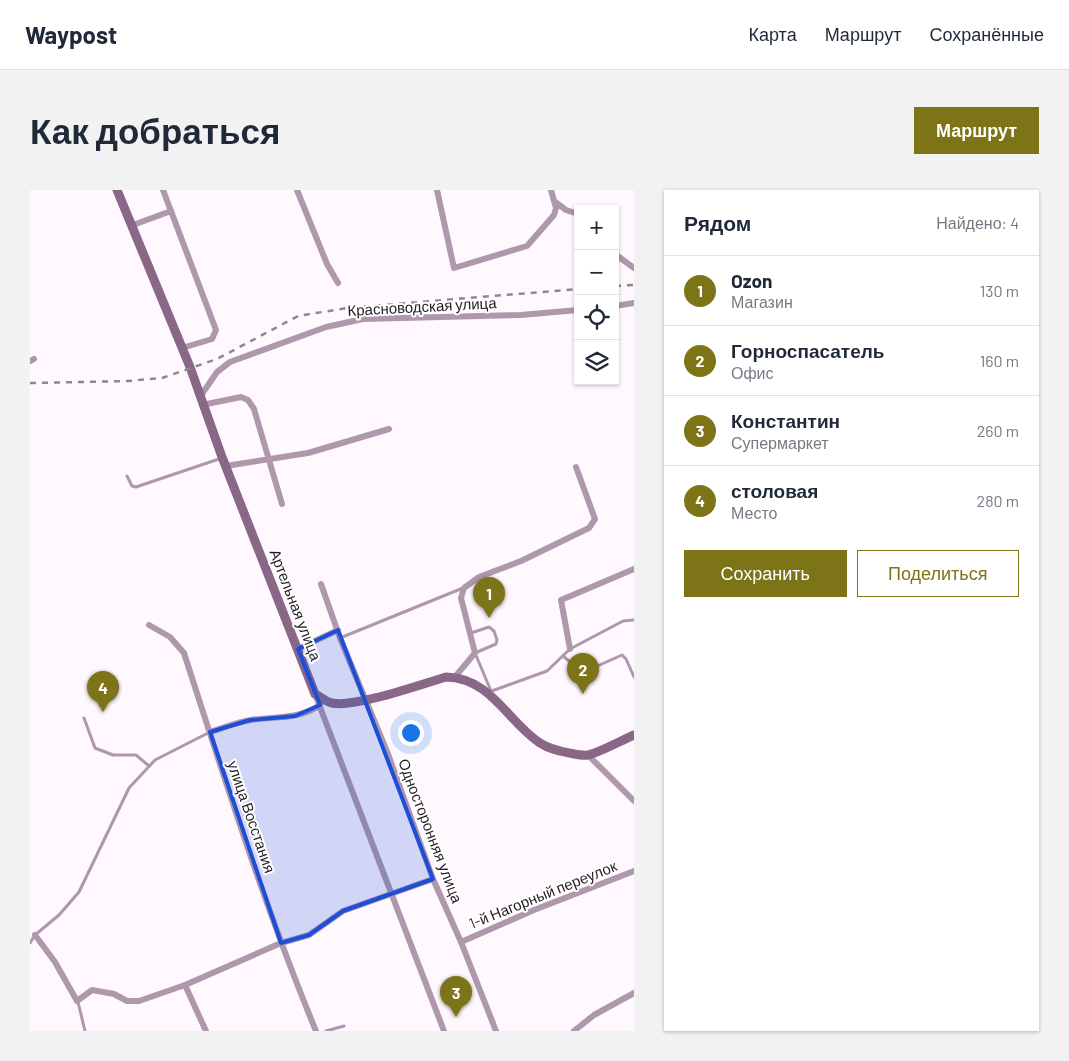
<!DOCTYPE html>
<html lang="ru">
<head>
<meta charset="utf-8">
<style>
  :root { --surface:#fff; --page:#f2f2f3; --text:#1f2937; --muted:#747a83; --line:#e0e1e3; --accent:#7d7417 }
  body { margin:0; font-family:Barlow,sans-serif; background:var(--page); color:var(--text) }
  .controls { position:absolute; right:15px; top:15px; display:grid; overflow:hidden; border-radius:0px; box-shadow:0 1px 4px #0004 }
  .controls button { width:45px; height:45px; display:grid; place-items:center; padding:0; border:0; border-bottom:1px solid var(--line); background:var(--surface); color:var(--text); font:25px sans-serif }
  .you { position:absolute; left:380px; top:542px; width:18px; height:18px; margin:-12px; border:4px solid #fff; border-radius:50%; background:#1a73e8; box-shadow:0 0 0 8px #1a73e833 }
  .badge { display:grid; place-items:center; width:32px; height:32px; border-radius:50%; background:var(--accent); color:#fff; font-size:16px; font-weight:700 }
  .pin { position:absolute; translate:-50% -41px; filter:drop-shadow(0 1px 2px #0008) }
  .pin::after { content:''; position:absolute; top:26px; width:18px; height:15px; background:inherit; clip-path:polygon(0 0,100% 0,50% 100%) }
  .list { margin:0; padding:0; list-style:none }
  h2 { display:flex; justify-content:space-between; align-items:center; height:65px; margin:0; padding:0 20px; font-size:21px }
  h2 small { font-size:16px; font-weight:400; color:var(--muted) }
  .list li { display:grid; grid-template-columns:32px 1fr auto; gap:15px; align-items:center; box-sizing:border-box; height:70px; padding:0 20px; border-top:1px solid var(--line) }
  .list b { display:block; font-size:19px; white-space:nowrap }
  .list p { margin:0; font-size:16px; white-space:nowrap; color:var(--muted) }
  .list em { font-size:16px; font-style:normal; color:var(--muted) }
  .actions { display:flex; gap:10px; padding:15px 20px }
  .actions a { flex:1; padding:11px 0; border:1px solid var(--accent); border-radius:0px; text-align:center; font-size:18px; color:var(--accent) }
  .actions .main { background:var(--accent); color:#fff }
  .icon { flex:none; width:28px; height:28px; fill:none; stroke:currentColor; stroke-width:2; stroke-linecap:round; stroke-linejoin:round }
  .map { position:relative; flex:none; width:604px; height:841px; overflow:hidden; border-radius:0px }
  header { display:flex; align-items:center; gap:30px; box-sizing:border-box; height:70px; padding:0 25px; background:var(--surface); border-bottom:1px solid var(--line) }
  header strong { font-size:24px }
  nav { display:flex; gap:28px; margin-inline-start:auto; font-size:18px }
  .intro { display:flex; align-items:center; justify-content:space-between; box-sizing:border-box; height:120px; padding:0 30px }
  h1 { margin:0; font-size:35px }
  .button { padding:12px 22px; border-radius:0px; background:var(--accent); color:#fff; font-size:18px; font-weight:700 }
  main { display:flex; gap:30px; padding:0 30px }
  aside { flex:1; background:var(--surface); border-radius:0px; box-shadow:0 1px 4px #0004 }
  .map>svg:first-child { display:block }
</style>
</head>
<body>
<header>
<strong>Waypost</strong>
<nav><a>Карта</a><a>Маршрут</a><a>Сохранённые</a></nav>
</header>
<div class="intro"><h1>Как добраться</h1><a class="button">Маршрут</a></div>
<main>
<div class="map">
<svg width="604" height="841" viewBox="0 0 604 841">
  <rect width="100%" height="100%" fill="#fff8fe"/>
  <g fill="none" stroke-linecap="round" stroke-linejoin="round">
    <g stroke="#af97ac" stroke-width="3">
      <path d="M97,286L102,296L106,297L192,268"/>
      <path d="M441,443L459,437L464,441L467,450L466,454L445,463L461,501"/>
      <path d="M310,448L433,398"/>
      <path d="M533,466L552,482H554L592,465L596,469L604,487"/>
      <path d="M459,502L517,481L540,459L593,431L604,430"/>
      <path d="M54,528L65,558L83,565H106L119,576"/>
      <path d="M0,753L5,745L29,725L49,702L99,598L125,570L180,542"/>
      <path d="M48,812L55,841"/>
      <path d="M296,841L314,836"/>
    </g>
    <g stroke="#af97ac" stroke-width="6">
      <path d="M133,0L186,140L182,149L152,158"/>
      <path d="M267,0L297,74L308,93"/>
      <path d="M407,0L424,78L497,56L524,25L526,18L521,0"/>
      <path d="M524,11L536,20L548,24"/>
      <path d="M103,35L141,21"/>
      <path d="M585,64L604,78"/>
      <path d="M585,116L604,113"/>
      <path d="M0,171L4,169"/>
      <path d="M170,207L187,182L200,172L296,137L333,129L491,125L548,120"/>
      <path d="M172,215L211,207L218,210L224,219L252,314"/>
      <path d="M196,276L278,263L359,239"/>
      <path d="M291,394L310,448L358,564L403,689L431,752L466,841"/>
      <path d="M119,435L140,447L154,463C195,590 235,718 286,841"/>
      <path d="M268,459L308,440"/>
      <path d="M540,459L531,410L604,379"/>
      <path d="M424,488L445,463L431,408L434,398L449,387L491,371L559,338L565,329L546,277"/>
      <path d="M285,504L414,841"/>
      <path d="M180,542C193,538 207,532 221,530C246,526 268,530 290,515"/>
      <path d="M558,565L604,611"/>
      <path d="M5,745L25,772L47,811L62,800L84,804L97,811H109L155,795L251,753L279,745L313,721L403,689"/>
      <path d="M431,752L504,720L604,681"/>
      <path d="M155,795L176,841"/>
      <path d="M544,841L564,825L604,803"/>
    </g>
    <path stroke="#896786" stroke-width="9" d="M87,0L160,177L192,267L285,504C291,507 296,512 302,513C325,518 392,494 416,487C461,488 477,531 510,553C519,559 529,561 539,563C545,564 553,566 558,565C569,563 592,550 604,545"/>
    <g stroke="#8e888d" stroke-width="2.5" stroke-dasharray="6 6" stroke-linecap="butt">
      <path d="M585,96L604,95"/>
      <path d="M0,193L98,191L132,188L187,169L268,126L317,118L548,99"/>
    </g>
  </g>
  <path fill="#1d4ed8" fill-opacity="0.2" stroke="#1d4ed8" stroke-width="4" stroke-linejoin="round" d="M308,440L403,689L313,721L279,745L251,753L180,542L220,530L265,526L290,515L268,459Z"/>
  <g text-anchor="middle" stroke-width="4" stroke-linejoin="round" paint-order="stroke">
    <g font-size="15" fill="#221d21" stroke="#fff">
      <text transform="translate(392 117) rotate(-3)" y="5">Красноводская улица</text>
      <text transform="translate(265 415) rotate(69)" y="5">Артельная улица</text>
      <text transform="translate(221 627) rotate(71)" y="5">улица Восстания</text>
      <text transform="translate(400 641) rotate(69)" y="5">Односторонняя улица</text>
      <text transform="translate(513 705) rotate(-22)" y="5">1-й Нагорный переулок</text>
    </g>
  </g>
</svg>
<div class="controls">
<button>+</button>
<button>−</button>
<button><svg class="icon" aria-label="locate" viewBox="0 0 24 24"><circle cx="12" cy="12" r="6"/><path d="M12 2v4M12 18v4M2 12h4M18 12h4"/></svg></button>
<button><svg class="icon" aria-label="layers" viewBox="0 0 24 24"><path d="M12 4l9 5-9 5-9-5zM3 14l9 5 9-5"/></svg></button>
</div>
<div class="you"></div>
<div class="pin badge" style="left:459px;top:428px">1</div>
<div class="pin badge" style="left:553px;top:504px">2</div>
<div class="pin badge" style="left:426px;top:827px">3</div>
<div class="pin badge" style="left:73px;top:522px">4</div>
</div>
<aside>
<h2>Рядом<small>Найдено: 4</small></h2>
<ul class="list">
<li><span class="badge">1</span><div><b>Ozon</b><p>Магазин</p></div><em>130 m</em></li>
<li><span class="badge">2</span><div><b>Горноспасатель</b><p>Офис</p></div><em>160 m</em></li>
<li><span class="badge">3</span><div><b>Константин</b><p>Супермаркет</p></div><em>260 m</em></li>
<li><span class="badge">4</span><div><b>столовая</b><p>Место</p></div><em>280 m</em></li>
</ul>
<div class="actions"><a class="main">Сохранить</a><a>Поделиться</a></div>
</aside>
</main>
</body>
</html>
